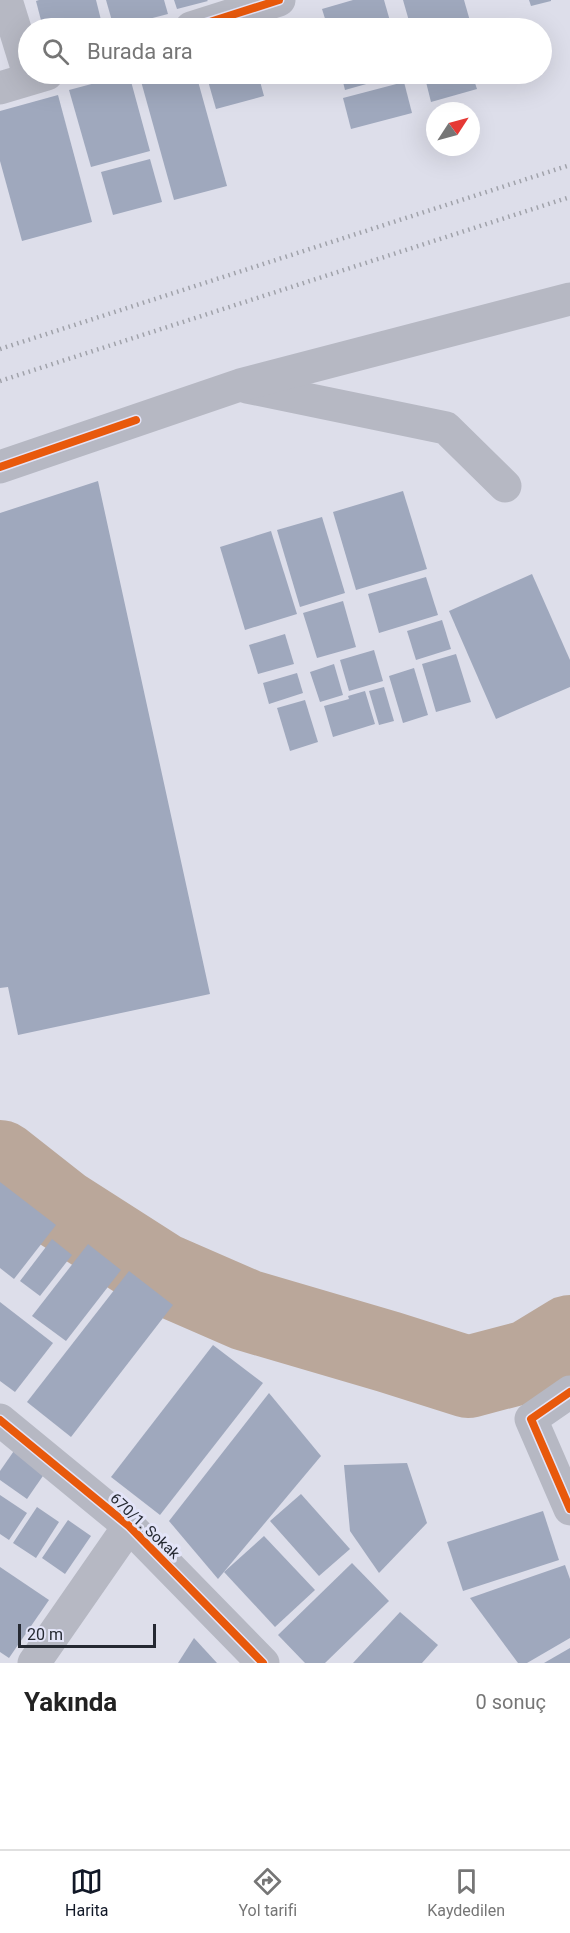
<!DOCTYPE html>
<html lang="tr">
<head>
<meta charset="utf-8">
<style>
  :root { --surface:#fff; --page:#f6f6f6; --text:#222; --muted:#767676; --line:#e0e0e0; --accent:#111827 }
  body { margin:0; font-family:Roboto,sans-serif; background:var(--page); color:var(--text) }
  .compass { position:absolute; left:426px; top:102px; width:54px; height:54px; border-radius:50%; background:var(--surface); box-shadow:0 6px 24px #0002; rotate:54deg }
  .scale { position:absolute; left:18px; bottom:15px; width:138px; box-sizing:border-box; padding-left:6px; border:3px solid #252932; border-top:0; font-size:16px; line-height:21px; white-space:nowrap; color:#252932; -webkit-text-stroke:4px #e3e4f8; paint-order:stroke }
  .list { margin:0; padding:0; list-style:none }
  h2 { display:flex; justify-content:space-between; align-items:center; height:78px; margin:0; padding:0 24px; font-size:26px }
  h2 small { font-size:20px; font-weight:400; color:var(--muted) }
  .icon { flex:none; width:33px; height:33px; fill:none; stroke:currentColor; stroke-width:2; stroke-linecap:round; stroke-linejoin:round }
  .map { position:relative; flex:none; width:570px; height:1663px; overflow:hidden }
  .search { position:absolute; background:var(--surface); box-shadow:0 6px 24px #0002; left:18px; right:18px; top:18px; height:66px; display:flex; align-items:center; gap:15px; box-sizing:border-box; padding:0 21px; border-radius:33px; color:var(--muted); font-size:22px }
  .sheet { height:186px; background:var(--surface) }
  nav { display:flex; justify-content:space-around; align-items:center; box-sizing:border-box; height:84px; border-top:2px solid var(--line); background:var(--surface); font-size:16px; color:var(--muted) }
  nav a { display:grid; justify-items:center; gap:3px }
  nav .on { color:var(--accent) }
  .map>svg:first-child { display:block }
</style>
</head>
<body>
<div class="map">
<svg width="570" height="1663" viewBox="0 0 570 1663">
  <rect width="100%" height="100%" fill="#dddeea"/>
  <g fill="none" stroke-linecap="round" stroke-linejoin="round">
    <path stroke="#baa79a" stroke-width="82" d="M0,1161L61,1209L161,1273L246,1310L389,1352L468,1377L529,1361L570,1336"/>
  </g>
  <g fill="#9fa8bd">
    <path d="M39,0H96L103,28H43L36,1Z"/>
    <path d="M106,0H164L168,14L114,28Z"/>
    <path d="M174,0H207L208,1L177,9Z"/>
    <path d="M353,0H384L392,28H328L322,9Z"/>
    <path d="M403,0H464L472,28H411Z"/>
    <path d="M529,0H551V1L531,6Z"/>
    <path d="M129,74L150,151L91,167L69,90Z"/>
    <path d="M139,74H196L227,186L174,200Z"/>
    <path d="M206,74H258L264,96L216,109Z"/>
    <path d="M341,74H402L345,90Z"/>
    <path d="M424,74H472L477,89L431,102Z"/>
    <path d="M404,82L412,113L351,129L343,98Z"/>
    <path d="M58,95L92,222L22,241L0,161V111Z"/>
    <path d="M150,159L162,202L113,215L101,172Z"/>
    <path d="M98,481L210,994L18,1035L8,987L0,988V513Z"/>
    <path d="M403,491L427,569L356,590L333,512Z"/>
    <path d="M322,517L345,593L300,607L277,530Z"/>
    <path d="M271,531L297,614L245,630L220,547Z"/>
    <path d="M532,574L570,660V687L496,719L449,611Z"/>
    <path d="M426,577L438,615L379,633L368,594Z"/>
    <path d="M343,601L356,647L317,658L303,613Z"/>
    <path d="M442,620L451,649L416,660L407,631Z"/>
    <path d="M285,634L294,664L258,674L249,645Z"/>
    <path d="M374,650L383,681L349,691L340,660Z"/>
    <path d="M456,654L471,702L436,712L422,664Z"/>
    <path d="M334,664L343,695L320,702L310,672Z"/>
    <path d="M414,668L428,715L403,723L389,676Z"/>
    <path d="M297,673L303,693L269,704L263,683Z"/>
    <path d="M384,687L394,721L379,725L369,691Z"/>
    <path d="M365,691L375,724L333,737L324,706L349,699L348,696Z"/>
    <path d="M305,700L318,742L290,751L277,708Z"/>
    <path d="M0,1182L56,1225L14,1279L0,1268Z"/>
    <path d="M52,1239L72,1255L40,1296L20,1281Z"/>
    <path d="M88,1244L121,1270L66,1341L32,1316Z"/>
    <path d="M129,1271L173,1305L71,1437L27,1402Z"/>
    <path d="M0,1302L53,1343L15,1392L0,1381Z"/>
    <path d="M213,1345L263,1383L160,1515L111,1477Z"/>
    <path d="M269,1393L321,1456L218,1579L169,1521Z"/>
    <path d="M16,1448L47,1470L27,1499L0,1480V1471Z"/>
    <path d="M407,1463L427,1523L379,1573L350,1531L344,1465Z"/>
    <path d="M301,1494L350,1549L319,1576L270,1521Z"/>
    <path d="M0,1495L27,1513L9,1540L0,1534Z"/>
    <path d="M37,1507L59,1522L36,1558L13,1543Z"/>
    <path d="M543,1511L559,1560L463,1591L447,1542Z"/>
    <path d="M68,1520L91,1536L65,1574L42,1558Z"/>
    <path d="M264,1536L315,1590L275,1627L224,1572Z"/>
    <path d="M352,1563L389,1601L325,1663H305L278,1635Z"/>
    <path d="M565,1565L570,1579V1638L527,1663H518L470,1598Z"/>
    <path d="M0,1567L49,1600L9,1658L0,1652Z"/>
    <path d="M400,1612L438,1645L422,1663H353Z"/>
    <path d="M194,1638L217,1663H178Z"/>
    <path d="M570,1648V1663H544Z"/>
  </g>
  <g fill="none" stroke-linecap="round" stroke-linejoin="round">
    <g stroke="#b6b8c3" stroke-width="33">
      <path d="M6,0L28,71"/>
      <path d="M191,28L279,0"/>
      <path d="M0,88L47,74"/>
      <path d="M247,387L446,428L505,486"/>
      <path d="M0,467L240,385L570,299"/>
      <path d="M570,1392L531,1419L570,1509"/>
      <path d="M0,1420L129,1526L263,1663"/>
      <path d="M34,1663L129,1526"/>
    </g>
    <g stroke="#a0a2aa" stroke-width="4.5" stroke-dasharray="1.5 4.5" stroke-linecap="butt">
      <path d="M0,349L570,165"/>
      <path d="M0,381L570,197"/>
    </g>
    <g stroke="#e3e4f8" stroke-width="11">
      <g id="cycleway">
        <path d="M191,28L279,0"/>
        <path d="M0,467L136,420"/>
        <path d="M570,1392L531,1419L570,1509"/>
        <path d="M0,1420L129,1526L263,1663"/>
      </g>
    </g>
    <use href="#cycleway" stroke="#e8590c" stroke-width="8"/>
  </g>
  <g text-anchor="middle" stroke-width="6" stroke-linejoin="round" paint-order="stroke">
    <g font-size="15" fill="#252932" stroke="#e3e4f8">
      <text transform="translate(145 1526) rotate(43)" y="5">670/1. Sokak</text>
    </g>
  </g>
</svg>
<svg class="compass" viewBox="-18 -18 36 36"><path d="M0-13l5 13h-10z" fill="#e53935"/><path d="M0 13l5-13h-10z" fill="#767676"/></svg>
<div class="scale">20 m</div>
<div class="search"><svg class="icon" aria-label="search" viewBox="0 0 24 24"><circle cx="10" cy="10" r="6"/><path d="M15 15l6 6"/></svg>Burada ara</div>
</div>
<section class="sheet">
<h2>Yakında<small>0 sonuç</small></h2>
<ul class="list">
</ul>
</section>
<nav>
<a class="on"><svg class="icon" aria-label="map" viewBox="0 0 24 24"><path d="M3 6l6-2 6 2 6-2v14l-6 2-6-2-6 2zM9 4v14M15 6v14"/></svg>Harita</a>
<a><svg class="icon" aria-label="directions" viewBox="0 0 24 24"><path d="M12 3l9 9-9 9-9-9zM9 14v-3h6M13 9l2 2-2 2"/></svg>Yol tarifi</a>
<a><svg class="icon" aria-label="saved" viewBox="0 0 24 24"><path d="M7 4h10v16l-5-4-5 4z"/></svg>Kaydedilen</a>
</nav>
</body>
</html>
